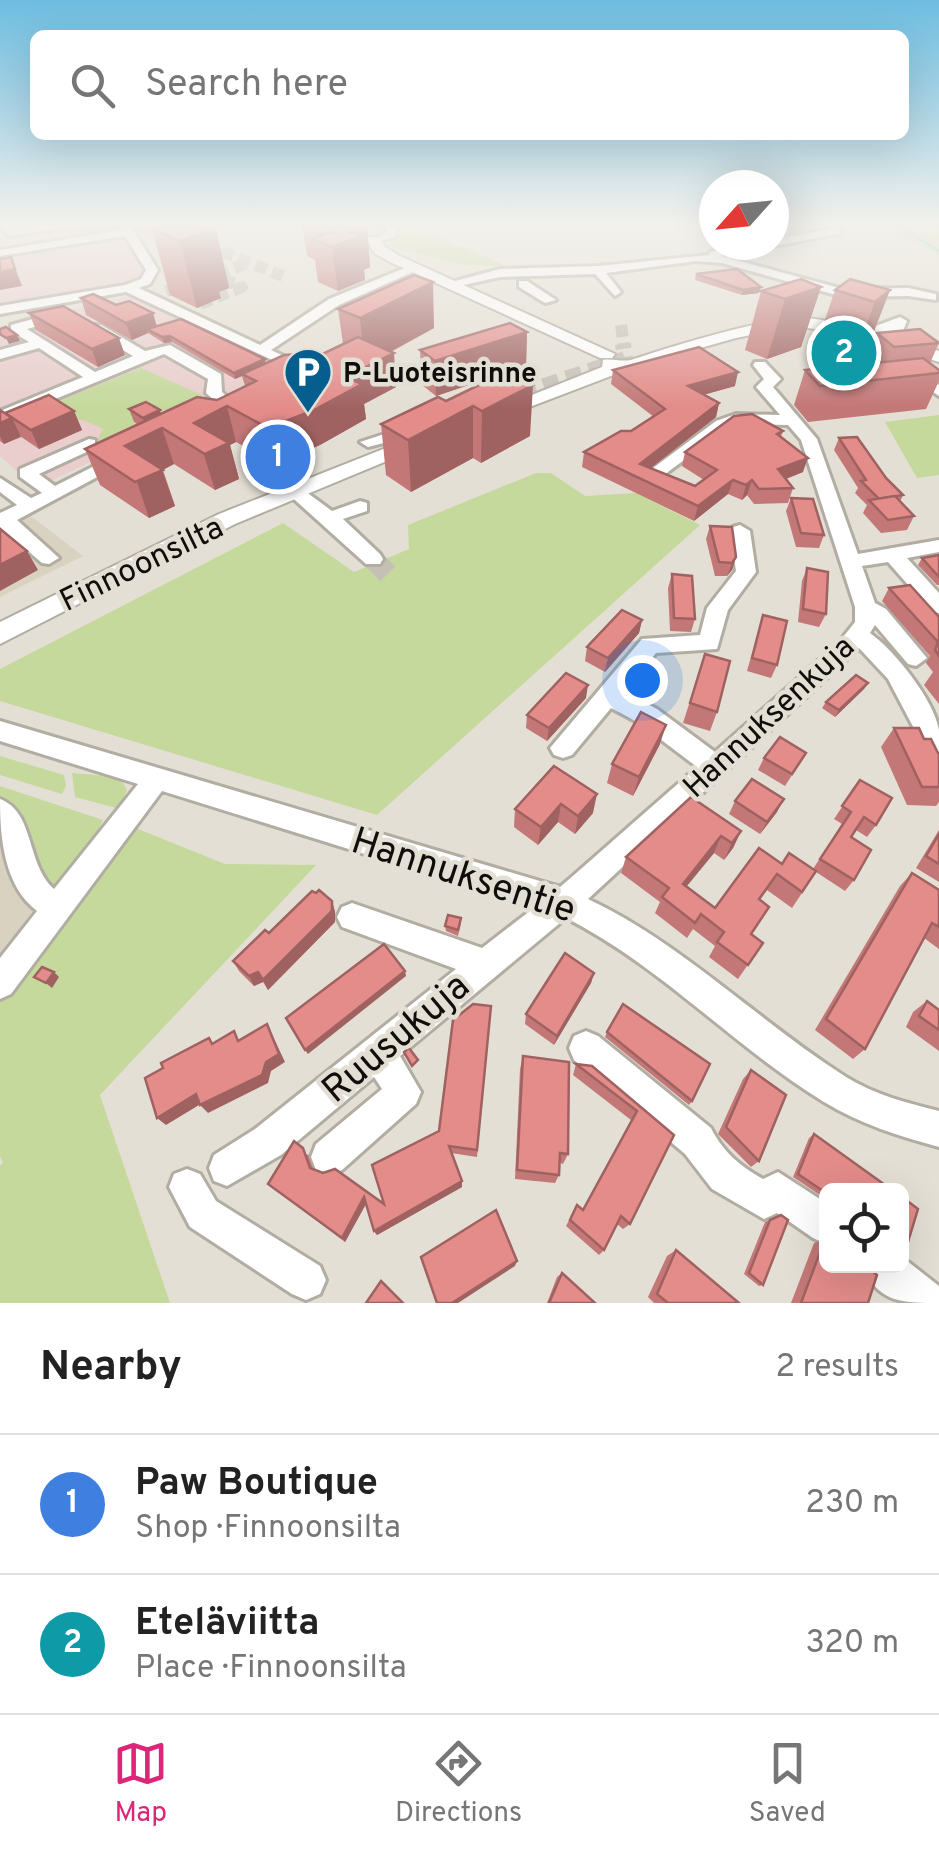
<!DOCTYPE html>
<html lang="en">
<head>
<meta charset="utf-8">
<style>
  :root { --surface:#fff; --page:#f6f6f6; --text:#222; --muted:#767676; --line:#e0e0e0; --accent:#db2777 }
  body { margin:0; font-family:Overpass,sans-serif; background:var(--page); color:var(--text) }
  .controls { position:absolute; right:30px; bottom:30px; display:grid; overflow:hidden; border-radius:15px; box-shadow:0 10px 40px #0002 }
  .controls button { width:90px; height:90px; display:grid; place-items:center; padding:0; border:0; border-bottom:2px solid var(--line); background:var(--surface); color:var(--text); font:50px sans-serif }
  .compass { position:absolute; left:699px; top:170px; width:90px; height:90px; border-radius:50%; background:var(--surface); box-shadow:0 10px 40px #0002; rotate:243deg }
  .you { position:absolute; left:642px; top:680px; width:35px; height:35px; margin:-25px; border:8px solid #fff; border-radius:50%; background:#1a73e8; box-shadow:0 0 0 15px #1a73e833 }
  .badge { display:grid; place-items:center; width:65px; height:65px; border-radius:50%; background:var(--accent); color:#fff; font-size:32px; font-weight:700 }
  .pin { position:absolute; translate:-50% -50%; border:5px solid #fff; box-shadow:0 2px 10px #0006 }
  .list { margin:0; padding:0; list-style:none }
  h2 { display:flex; justify-content:space-between; align-items:center; height:130px; margin:0; padding:0 40px; font-size:42px }
  h2 small { font-size:32px; font-weight:400; color:var(--muted) }
  .list li { display:grid; grid-template-columns:65px 1fr auto; gap:30px; align-items:center; box-sizing:border-box; height:140px; padding:0 40px; border-top:2px solid var(--line) }
  .list b { display:block; font-size:38px; white-space:nowrap }
  .list p { margin:0; font-size:32px; white-space:nowrap; color:var(--muted) }
  .list em { font-size:32px; font-style:normal; color:var(--muted) }
  .icon { flex:none; width:55px; height:55px; fill:none; stroke:currentColor; stroke-width:2; stroke-linecap:round; stroke-linejoin:round }
  .map { position:relative; flex:none; width:939px; height:1303px; overflow:hidden }
  .search { position:absolute; background:var(--surface); box-shadow:0 10px 40px #0002; left:30px; right:30px; top:30px; height:110px; display:flex; align-items:center; gap:25px; box-sizing:border-box; padding:0 35px; border-radius:15px; color:var(--muted); font-size:38px }
  .sheet { height:410px; background:var(--surface) }
  nav { display:flex; justify-content:space-around; align-items:center; box-sizing:border-box; height:140px; border-top:2px solid var(--line); background:var(--surface); font-size:28px; color:var(--muted) }
  nav a { display:grid; justify-items:center; gap:5px }
  nav .on { color:var(--accent) }
  .map>svg:first-child { display:block }
</style>
</head>
<body>
<div class="map">
<svg width="939" height="1303" viewBox="0 0 939 1303">
  <rect width="100%" height="100%" fill="#e4dfd4"/>
  <g fill="#dad2c0">
    <path d="M27,513L83,556L0,597V534L4,532L0,528Z"/>
    <path d="M0,793L97,823L0,956Z"/>
  </g>
  <g fill="#e9cecd">
    <path d="M0,225H248L136,246L147,270L136,281L0,305Z"/>
    <path d="M129,296L276,369L275,374L53,480L40,484L25,479L0,456V327Z"/>
  </g>
  <g fill="#c5d99c">
    <path d="M407,225H422L423,230L506,266L465,265L394,248L390,244Z"/>
    <path d="M877,225H939V255Z"/>
    <path d="M141,368L202,395L184,415L160,409L133,421L137,427L116,445L97,440L103,429L83,420L14,419Z"/>
    <path d="M939,415V475L917,478L885,422Z"/>
    <path d="M536,473H551L585,496L636,493L700,525L377,815L0,701V669L283,523L354,572L409,549L408,525Z"/>
    <path d="M0,756L64,775L66,786L62,794L0,775Z"/>
    <path d="M72,773L119,777L127,790L120,809L75,797Z"/>
    <path d="M0,786L103,820L98,831L51,889L32,883L23,818L0,795Z"/>
    <path d="M133,827L225,864L316,865L100,1095L170,1303H0V1166L3,1162L0,1157V1001Z"/>
  </g>
  <g fill="none" stroke-linecap="round" stroke-linejoin="round">
    <path stroke="#54cbd7" stroke-width="2.5" d="M897,225L939,251"/>
    <g stroke="#c4c0b6" stroke-width="12" stroke-dasharray="12 6" stroke-linecap="butt">
      <path d="M204,257L225,253L283,276"/>
      <path d="M166,291L248,263"/>
      <path d="M200,304L242,287L212,275"/>
      <path d="M621,325L624,347"/>
    </g>
    <path stroke="#c4c0b6" stroke-width="16" stroke-dasharray="16 8" stroke-linecap="butt" d="M521,394L625,359L623,344"/>
    <path stroke="#c4c0b6" stroke-width="21" stroke-dasharray="21 10" stroke-linecap="butt" d="M373,559L390,576"/>
    <g stroke="#b2ada2" stroke-width="6">
      <g id="minor">
        <path d="M1,225H12L13,229L48,225L61,228L9,236Z"/>
        <path d="M119,225H130L158,270L150,284L139,288L260,345L329,299L412,265L422,268L339,305L271,350L305,366V372L300,373L126,292L0,314V306L125,285L141,279L146,270L125,236L0,256V250L121,230Z"/>
        <path d="M386,225H397L396,236L372,244V240L386,233Z"/>
        <path d="M838,228L842,233L721,256L843,289L908,288L936,294V300L908,296L843,297L722,263L696,261L606,273L621,292L615,296L595,274L500,277L450,288L444,284L500,269L598,266L709,255L710,252L744,245H774V239Z"/>
        <path d="M519,281H527L556,300L545,303L519,287Z"/>
        <path d="M62,311L67,312V318L27,329L95,372L133,356L91,331V325H101L145,351L170,345L221,374L222,392L238,406L224,409L206,393L208,379L164,354L0,422V411L83,377L39,348L0,359V350L29,342L11,331V325Z"/>
        <path d="M900,317L907,321L903,331L872,340L865,330Z"/>
        <path d="M755,362H765L781,379L773,387L817,439L858,554L939,540V552L907,558L939,593V613L931,611L888,562L862,566L875,603L886,609L927,658L916,666L908,664L875,625L870,633C895,651 934,700 939,730C939,740 939,752 939,762L930,759L888,679L859,648L588,899C683,944 758,1021 846,1077C875,1095 907,1103 939,1111V1147C899,1136 860,1124 824,1102C734,1047 661,966 566,918L400,1056L421,1092L416,1104L342,1170L329,1175L316,1170L311,1157L316,1144L382,1089L374,1077L281,1155L227,1186L214,1181L209,1168L214,1155L255,1129L456,969L342,927L337,917L342,907L352,903L482,948L535,907L162,791L11,994L0,999V958L37,911C4,886 0,838 0,799C35,812 26,864 54,889L138,784L0,741V721L560,887L574,875L697,767L639,723L611,708L572,755L563,758L554,755L550,748L642,639L700,635L707,608L736,571L730,531L733,527L740,525L750,531L756,572L728,610L717,649L656,653L624,692L657,709L715,752L839,642L855,622V607L801,440L788,425L738,424L728,427L656,481L650,482L641,477L716,421L736,414L780,415L756,387L764,379L753,365Z"/>
        <path d="M937,384L939,385V396L929,389Z"/>
        <path d="M409,426L415,427V435L368,447L360,442Z"/>
        <path d="M89,439L95,440V448L39,474L55,486L114,456L120,455L129,460L17,520L59,558L49,564L42,563L0,527V513L17,505L0,492V478L31,498L42,493L20,477V469Z"/>
        <path d="M282,474L332,511L360,501L367,503V511L343,519L380,554L383,559L380,564H366L276,483L273,479Z"/>
        <path d="M586,1031L598,1036L711,1128C723,1152 740,1166 763,1179L778,1172L826,1203V1244L813,1238L777,1213L764,1219L712,1189L685,1154L574,1060L569,1048L574,1036Z"/>
        <path d="M187,1169L200,1174L216,1201L320,1266L326,1280L320,1294L306,1300L292,1294L190,1227L169,1187L174,1174Z"/>
        <path d="M902,1257L939,1286V1303C904,1303 877,1303 863,1266H902Z"/>
      </g>
    </g>
    <g stroke="#b2ada2" stroke-width="4">
      <g id="major">
        <path d="M332,230L379,238L385,247L400,256L615,354L612,358H600L390,262L374,253L369,244L327,237V231Z"/>
        <path d="M795,316L849,324L939,351V362L847,334L795,326L736,338L665,358L638,371H624L506,416H492L489,412L602,367L603,360C613,358 624,363 634,359C687,341 739,327 795,316Z"/>
        <path d="M416,436L423,438L426,442L423,446L235,524L0,644V622L219,514Z"/>
      </g>
    </g>
    <use href="#minor" fill="#fff" fill-rule="evenodd"/>
    <use href="#major" fill="#fff" fill-rule="evenodd"/>
  </g>
  <g fill="#c37877">
    <path d="M149,225H215L229,288L219,292L221,298L197,308L170,295L152,229Z"/>
    <path d="M302,225H367L370,267L364,270L365,280L338,291L318,282L315,260L307,256Z"/>
    <path d="M696,274L759,293L742,295L695,280Z"/>
    <path d="M821,287L801,347L767,359L745,350L761,291Z"/>
    <path d="M835,290H890L867,349L852,362L815,349Z"/>
    <path d="M81,298L157,326L265,359L266,363L310,360L343,344L338,309L434,328L391,352L396,387L364,404L366,419L320,445L276,464L236,442L230,445L239,479L215,490L174,464L163,470L175,506L149,518L100,485L85,449L137,424L134,422L129,409L161,413L217,400L245,386L242,376L235,379L172,342L164,343L148,333L132,340L86,315Z"/>
    <path d="M29,313L125,355L98,367L36,330Z"/>
    <path d="M527,332L526,366L506,372L530,436L481,463L473,458L411,492L386,475L381,424L446,401L504,373L436,396L422,385L420,350Z"/>
    <path d="M877,333L939,343L930,363L939,370V381L926,409L808,422L794,405L805,370L865,364Z"/>
    <path d="M613,370L735,386L703,395L719,403L716,417L651,468L695,486L704,480L682,466L685,452L783,431L781,437L803,472L786,479L793,488L788,503L754,504L747,495L742,500L728,494L694,521L582,467L584,452L631,431L654,417L611,384Z"/>
    <path d="M0,410L6,414L74,411L82,430L39,449L20,436L4,444L0,441Z"/>
    <path d="M839,438L903,495L900,502L914,516L907,530L881,533L863,513L867,505L855,493L858,488L834,450Z"/>
    <path d="M791,498L824,535L819,548L796,547L786,511Z"/>
    <path d="M710,526L736,557L732,570L727,576H715L706,539Z"/>
    <path d="M939,555V585H937L918,565L922,558Z"/>
    <path d="M807,568L826,614L819,627L798,622L802,581Z"/>
    <path d="M672,574L695,619L691,632L670,631L668,588Z"/>
    <path d="M889,588L939,617V704L924,685L933,672L926,663L930,656L882,601Z"/>
    <path d="M763,615L777,665L771,678L747,671Z"/>
    <path d="M642,620L639,633L605,672L585,661L587,647Z"/>
    <path d="M705,654L717,712L710,731L683,723Z"/>
    <path d="M868,683L864,689L835,717L822,708L826,702Z"/>
    <path d="M586,698L547,741L526,728L527,715Z"/>
    <path d="M894,728L924,739L939,755V802L936,806L907,805L881,747Z"/>
    <path d="M660,744L633,796L607,783L612,764Z"/>
    <path d="M806,753L785,786L758,770L764,758Z"/>
    <path d="M554,766L593,813L575,834L558,822L538,845L514,827L515,809Z"/>
    <path d="M860,780L876,825L867,837L856,830L851,837L854,880L845,891L816,872L792,908L767,890L760,900L751,934L763,943L738,979L709,957L715,946L693,929L687,938L655,913L660,902L621,873L626,857L741,831L733,848L724,860L714,853L687,886L715,908L782,864L813,869L842,824L834,819Z"/>
    <path d="M735,801L777,812L760,834L729,814Z"/>
    <path d="M939,830V882L916,868Z"/>
    <path d="M912,873L939,890V949L924,938L865,1049L853,1059L815,1030L900,886Z"/>
    <path d="M332,901L335,912V922L268,990L263,982L254,986L239,971L233,961L269,933Z"/>
    <path d="M461,923L458,936L446,931L445,926Z"/>
    <path d="M594,973L591,983L554,1045L525,1024L526,1014Z"/>
    <path d="M927,1001L939,1010V1051L906,1027L913,1012Z"/>
    <path d="M491,1006L477,1157L451,1153L462,1181V1187L377,1235L374,1231L366,1204L345,1242L268,1184L308,1154L313,1169L384,1204L439,1131Z"/>
    <path d="M607,1032L692,1101L689,1105L605,1037Z"/>
    <path d="M523,1056L568,1154L563,1164L560,1163L559,1175L555,1183L515,1179L520,1069Z"/>
    <path d="M576,1064L674,1135L630,1224L623,1229L617,1224L604,1250L599,1255L566,1226L577,1205L583,1210L631,1120L573,1075Z"/>
    <path d="M751,1070L759,1161L751,1167L718,1134L743,1079Z"/>
    <path d="M814,1134L826,1190V1199L793,1177L809,1138Z"/>
    <path d="M781,1215L763,1285L759,1286L744,1274L765,1222Z"/>
    <path d="M825,1239L868,1303H791L814,1243Z"/>
    <path d="M676,1250L739,1303H654L648,1297L667,1256Z"/>
    <path d="M562,1273L595,1303H547L557,1277Z"/>
  </g>
  <g fill="#9f6261">
    <path d="M169,225H215L229,288L219,292L221,298L197,308L180,241Z"/>
    <path d="M364,225H367L370,267L364,270L365,280L338,291L332,247L347,231Z"/>
    <path d="M11,257L22,286L0,290V272Z"/>
    <path d="M433,282L434,328L365,365L360,318Z"/>
    <path d="M761,287L759,293L742,295L743,290Z"/>
    <path d="M821,287L801,347L767,359L785,299Z"/>
    <path d="M890,290L867,349L852,362L875,302Z"/>
    <path d="M153,313L158,330L147,329L148,333L132,340L126,323Z"/>
    <path d="M527,332L526,366L436,396L435,361Z"/>
    <path d="M17,335L20,341L9,344L6,338Z"/>
    <path d="M170,336L172,342L164,343L162,337Z"/>
    <path d="M119,338L125,355L98,367L92,349Z"/>
    <path d="M394,353L396,387L364,404L366,419L320,445L276,464L268,428L346,377Z"/>
    <path d="M265,359L266,365L242,374V376L235,379L234,373Z"/>
    <path d="M738,372L735,386L685,400L688,386Z"/>
    <path d="M533,385L530,436L481,463L482,411Z"/>
    <path d="M719,403L716,417L638,478L640,464Z"/>
    <path d="M227,406L236,442L230,445L239,479L215,490L194,423Z"/>
    <path d="M473,406V458L411,492L408,440Z"/>
    <path d="M160,410L164,423L147,431L143,418Z"/>
    <path d="M74,411L82,430L39,449L31,430Z"/>
    <path d="M12,418L21,437L4,444L0,436V423Z"/>
    <path d="M162,428L174,464L162,470L175,506L149,518L125,446Z"/>
    <path d="M808,458L803,472L773,484L778,469Z"/>
    <path d="M733,480L728,494L694,521L698,506Z"/>
    <path d="M752,480L747,495L742,500L746,485Z"/>
    <path d="M27,551L38,570L0,591V565Z"/>
    <path d="M736,557L732,570L727,576L732,563Z"/>
    <path d="M642,620L639,633L605,672L608,658Z"/>
    <path d="M868,683L864,689L835,717L839,710Z"/>
    <path d="M588,685L586,698L547,741L549,728Z"/>
    <path d="M666,725L660,744L633,796L639,777Z"/>
    <path d="M597,794L593,813L575,834L578,816Z"/>
    <path d="M784,799L777,812L760,834L767,822Z"/>
    <path d="M561,804L558,822L538,845L541,827Z"/>
    <path d="M741,831L733,848L724,860L732,843Z"/>
    <path d="M721,836L714,853L676,899L683,884Z"/>
    <path d="M332,901L335,912V922L268,990L263,980Z"/>
    <path d="M405,971L406,976L308,1054L305,1050Z"/>
    <path d="M54,972L59,977L52,988L46,983Z"/>
    <path d="M258,972L263,982L254,986L249,976Z"/>
    <path d="M594,973L591,983L554,1045L557,1036Z"/>
    <path d="M267,1024L285,1062L271,1071L268,1083L208,1113L200,1105Z"/>
    <path d="M196,1094L204,1102L166,1125L157,1118Z"/>
    <path d="M462,1181V1187L377,1235L374,1231Z"/>
    <path d="M364,1197L367,1202L345,1242L342,1238Z"/>
    <path d="M517,1261L515,1266L458,1303H452Z"/>
  </g>
  <g fill="#e38c8a" stroke="#9f6261" stroke-width="2.5">
    <path d="M164,225H207L197,229L205,232L180,241L152,229Z"/>
    <path d="M328,225H364L347,231L361,236L332,247L312,239L338,230Z"/>
    <path d="M11,257L15,269L0,272V259Z"/>
    <path d="M737,269L761,287L743,290L696,274Z"/>
    <path d="M414,275L433,282L360,318L338,309Z"/>
    <path d="M801,279L821,287L785,299L761,291Z"/>
    <path d="M850,279L890,290L875,302L835,290Z"/>
    <path d="M93,294L116,305L129,301L153,313L126,323L81,298Z"/>
    <path d="M63,306L119,338L92,349L29,313Z"/>
    <path d="M181,319L265,359L234,373L170,336L162,337L147,329Z"/>
    <path d="M510,323L527,332L435,361L420,350Z"/>
    <path d="M6,327L17,335L6,338L0,334V329Z"/>
    <path d="M920,329L939,343L894,347L877,333Z"/>
    <path d="M358,337L394,353L346,377L362,384L314,410L268,428L227,406L194,423L229,443L205,454L162,428L125,446L163,470L135,482L85,449L197,397L217,400L256,381L242,374L284,355L298,354L310,360Z"/>
    <path d="M699,347L738,372L688,386L719,403L640,464L695,486L717,470L685,452L734,416L752,414L783,431L777,434L808,458L778,469L793,488L759,489L752,480L746,485L733,480L698,506L584,452L621,431H631L665,409L613,370Z"/>
    <path d="M923,358L939,370V373L820,386L805,370Z"/>
    <path d="M506,372L533,385L482,411L473,406L408,440L381,424L438,397L446,401Z"/>
    <path d="M49,395L74,411L31,430L5,413Z"/>
    <path d="M146,402L160,410L143,418L129,409Z"/>
    <path d="M0,410L12,418L0,423Z"/>
    <path d="M857,437L886,478L903,495L879,499L861,481L866,480L839,438Z"/>
    <path d="M895,496L914,516L888,520L869,500Z"/>
    <path d="M791,498L813,499L824,535L801,533Z"/>
    <path d="M710,526L732,527L736,557L732,563L719,562Z"/>
    <path d="M0,529L27,551L0,565Z"/>
    <path d="M939,555V577L922,558Z"/>
    <path d="M807,568L828,572L826,614L803,609Z"/>
    <path d="M672,574L692,576L695,619L674,618Z"/>
    <path d="M910,585L939,617V656L935,650L938,642L889,588Z"/>
    <path d="M622,610L642,620L608,658L587,647Z"/>
    <path d="M763,615L787,621L777,665L752,658Z"/>
    <path d="M705,654L730,661L717,712L690,703Z"/>
    <path d="M566,673L588,685L549,728L527,715Z"/>
    <path d="M856,675L868,683L839,710L826,702Z"/>
    <path d="M641,712L666,725L639,777L612,764Z"/>
    <path d="M894,728H919L924,739H931L939,755V787H922Z"/>
    <path d="M780,737L806,753L792,774L764,758Z"/>
    <path d="M554,766L597,794L578,816L561,804L541,827L515,809Z"/>
    <path d="M752,779L784,799L767,822L735,801Z"/>
    <path d="M860,780L892,798L876,825L864,817L851,837L871,850L854,880L820,859L851,812L842,806Z"/>
    <path d="M691,797L741,831L732,843L721,836L683,884L715,908L759,848L782,864L789,853L816,871L802,892L777,874L759,899L769,907L751,934L763,943L748,965L717,942L724,932L701,914L695,923L662,897L669,888L626,857Z"/>
    <path d="M939,834V864L926,856Z"/>
    <path d="M912,873L939,890V927L932,923L865,1049L826,1019Z"/>
    <path d="M319,890L332,901V911L263,980L258,972L249,976L233,961L265,930L269,933L312,891L316,893Z"/>
    <path d="M448,915L461,918L458,930L445,926Z"/>
    <path d="M384,944L405,971L305,1050L286,1018Z"/>
    <path d="M565,953L594,973L557,1036L526,1014Z"/>
    <path d="M42,967L54,972L46,983L34,977Z"/>
    <path d="M927,1001L939,1010V1030L919,1016Z"/>
    <path d="M473,1004L491,1006L477,1150L449,1146L462,1181L374,1231L364,1197L342,1238L268,1184L294,1141L303,1148L310,1168L323,1173L335,1169L384,1204L372,1165L439,1131L453,1020Z"/>
    <path d="M623,1004L710,1064L692,1101L607,1032Z"/>
    <path d="M267,1024L279,1054L266,1062L262,1075L200,1105L196,1094L157,1118L145,1078L163,1068L161,1063L209,1038L212,1044L234,1031L238,1041Z"/>
    <path d="M409,1048L418,1060L412,1066L404,1052Z"/>
    <path d="M523,1056L569,1062L568,1154L560,1153L559,1175L517,1170Z"/>
    <path d="M576,1064L592,1066L674,1135L630,1224L621,1216L604,1250L570,1220L577,1205L583,1210L637,1111Z"/>
    <path d="M751,1070L786,1095L759,1161L726,1127Z"/>
    <path d="M814,1134L892,1190H826V1193L798,1174Z"/>
    <path d="M902,1197L918,1209L904,1255L902,1253Z"/>
    <path d="M496,1210L517,1261L452,1303H437L421,1257Z"/>
    <path d="M781,1215L788,1220L763,1285L749,1273L770,1220Z"/>
    <path d="M825,1239L826,1266H866L877,1275L868,1303H801Z"/>
    <path d="M676,1250L739,1303H668L657,1294Z"/>
    <path d="M562,1273L595,1303H549Z"/>
    <path d="M381,1281L403,1303H366Z"/>
  </g>
  <linearGradient id="sky" x2="0" y2="1"><stop stop-color="#6dbde1"/><stop offset="0.55" stop-color="#f3f1ec"/><stop offset="1" stop-color="#f3f1ec" stop-opacity="0"/></linearGradient>
  <rect width="939" height="408" fill="url(#sky)"/>
  <defs>
    <g id="parking-pin" transform="scale(2.5)"><path d="M0 17L-7.5 6A9.5 9.5 0 1 1 7.5 6Z" fill="#065e8f" stroke="#e4dfd4"/><path d="M-3.5-5.5H1a3.5 3.5 0 0 1 0 7H-1V5.5H-3.5ZM-1-3.4V-.6H.8a1.4 1.4 0 0 0 0-2.8Z" fill="#fff"/></g>
  </defs>
  <g fill-rule="evenodd">
    <use href="#parking-pin" x="308" y="372"/>
  </g>
  <g text-anchor="middle" stroke-width="9" stroke-linejoin="round" paint-order="stroke">
    <g font-size="28" font-weight="bold" fill="#0f0e0a" stroke="#e4dfd4" text-anchor="start">
      <text x="343" y="382">P-Luoteisrinne</text>
    </g>
    <g font-size="32" fill="#0f0e0a" stroke="#e4dfd4">
      <text transform="translate(141 563) rotate(-26)" y="11">Finnoonsilta</text>
      <text transform="translate(768 716) rotate(-43)" y="11">Hannuksenkuja</text>
    </g>
    <g font-size="38" fill="#0f0e0a" stroke="#e4dfd4">
      <text transform="translate(464 874) rotate(18)" y="13">Hannuksentie</text>
      <text transform="translate(395 1037) rotate(-40)" y="13">Ruusukuja</text>
    </g>
  </g>
</svg>
<div class="controls">
<button><svg class="icon" aria-label="locate" viewBox="0 0 24 24"><circle cx="12" cy="12" r="6"/><path d="M12 2v4M12 18v4M2 12h4M18 12h4"/></svg></button>
</div>
<svg class="compass" viewBox="-18 -18 36 36"><path d="M0-13l5 13h-10z" fill="#e53935"/><path d="M0 13l5-13h-10z" fill="#767676"/></svg>
<div class="you"></div>
<div class="pin badge" style="left:278px;top:457px;background:#3f7fe0">1</div>
<div class="pin badge" style="left:844px;top:353px;background:#0f9aa8">2</div>
<div class="search"><svg class="icon" aria-label="search" viewBox="0 0 24 24"><circle cx="10" cy="10" r="6"/><path d="M15 15l6 6"/></svg>Search here</div>
</div>
<section class="sheet">
<h2>Nearby<small>2 results</small></h2>
<ul class="list">
<li><span class="badge" style="background:#3f7fe0">1</span><div><b>Paw Boutique</b><p>Shop · Finnoonsilta</p></div><em>230 m</em></li>
<li><span class="badge" style="background:#0f9aa8">2</span><div><b>Eteläviitta</b><p>Place · Finnoonsilta</p></div><em>320 m</em></li>
</ul>
</section>
<nav>
<a class="on"><svg class="icon" aria-label="map" viewBox="0 0 24 24"><path d="M3 6l6-2 6 2 6-2v14l-6 2-6-2-6 2zM9 4v14M15 6v14"/></svg>Map</a>
<a><svg class="icon" aria-label="directions" viewBox="0 0 24 24"><path d="M12 3l9 9-9 9-9-9zM9 14v-3h6M13 9l2 2-2 2"/></svg>Directions</a>
<a><svg class="icon" aria-label="saved" viewBox="0 0 24 24"><path d="M7 4h10v16l-5-4-5 4z"/></svg>Saved</a>
</nav>
</body>
</html>
